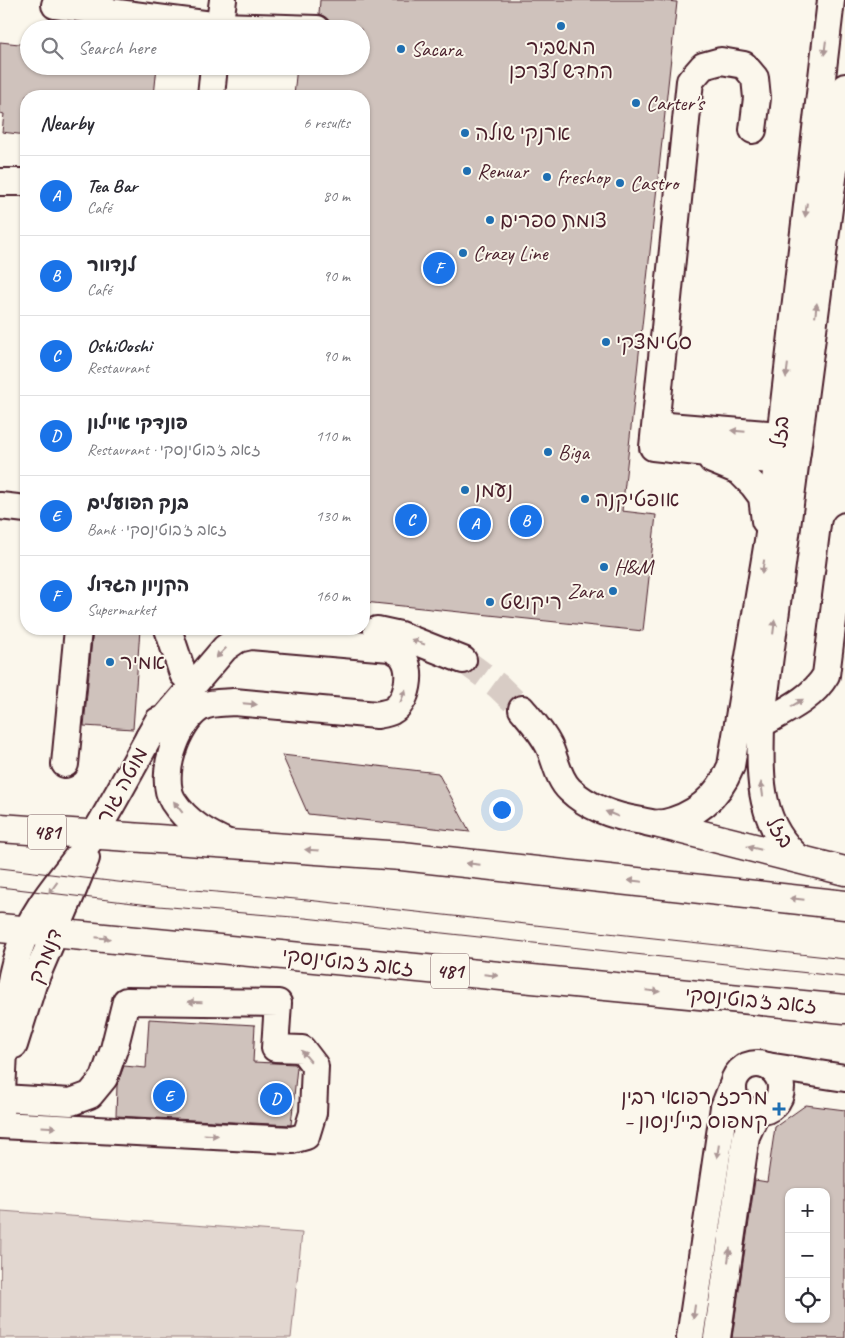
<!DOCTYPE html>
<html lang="en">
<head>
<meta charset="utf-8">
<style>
  :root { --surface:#fff; --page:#f2f2f3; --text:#2b2b33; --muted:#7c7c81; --line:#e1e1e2; --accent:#1a73e8 }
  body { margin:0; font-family:Caveat,"Playpen Sans Hebrew",sans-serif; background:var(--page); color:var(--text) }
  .controls { position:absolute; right:15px; bottom:15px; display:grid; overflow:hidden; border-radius:10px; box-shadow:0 1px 4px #0004 }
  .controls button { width:45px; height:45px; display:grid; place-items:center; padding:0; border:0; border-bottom:1px solid var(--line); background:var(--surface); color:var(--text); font:25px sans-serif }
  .you { position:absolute; left:501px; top:809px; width:18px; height:18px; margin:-12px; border:4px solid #fff; border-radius:50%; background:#1a73e8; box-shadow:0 0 0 8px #1a73e833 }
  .badge { display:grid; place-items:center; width:32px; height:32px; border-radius:50%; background:var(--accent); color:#fff; font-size:16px; font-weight:700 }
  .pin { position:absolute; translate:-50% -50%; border:2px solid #fff; box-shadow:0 1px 5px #0006 }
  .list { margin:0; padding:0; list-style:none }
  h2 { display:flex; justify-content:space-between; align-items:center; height:65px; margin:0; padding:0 20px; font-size:21px }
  h2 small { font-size:16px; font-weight:400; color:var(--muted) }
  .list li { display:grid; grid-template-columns:32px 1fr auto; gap:15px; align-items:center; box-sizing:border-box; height:80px; padding:0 20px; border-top:1px solid var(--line) }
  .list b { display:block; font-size:19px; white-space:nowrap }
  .list p { margin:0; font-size:16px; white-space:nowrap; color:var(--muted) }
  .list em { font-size:16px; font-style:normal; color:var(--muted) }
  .icon { flex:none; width:28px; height:28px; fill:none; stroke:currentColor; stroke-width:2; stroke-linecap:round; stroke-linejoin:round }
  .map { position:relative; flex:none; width:845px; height:1338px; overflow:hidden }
  .search { position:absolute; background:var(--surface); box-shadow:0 1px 4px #0004; left:20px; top:20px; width:350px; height:55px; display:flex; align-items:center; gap:12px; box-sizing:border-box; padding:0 18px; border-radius:28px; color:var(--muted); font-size:19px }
  .panel { position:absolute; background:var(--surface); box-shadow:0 1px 4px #0004; left:20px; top:90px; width:350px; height:545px; border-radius:20px }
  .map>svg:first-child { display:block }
</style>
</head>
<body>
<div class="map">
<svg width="845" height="1338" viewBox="0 0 845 1338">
  <rect width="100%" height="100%" fill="#fbf7ec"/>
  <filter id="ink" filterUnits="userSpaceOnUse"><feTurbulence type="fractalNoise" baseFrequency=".02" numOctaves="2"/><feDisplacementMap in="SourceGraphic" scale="10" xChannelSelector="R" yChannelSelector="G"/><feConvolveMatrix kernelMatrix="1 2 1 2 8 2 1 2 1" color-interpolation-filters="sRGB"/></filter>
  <g filter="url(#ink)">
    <path fill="#e2d7d0" stroke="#967b7e" d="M1,1211L302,1233L291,1338H0Z"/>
    <g fill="#cfc2bc" stroke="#4a1f2b" fill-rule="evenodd">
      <path d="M320,0H654L677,2L622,511L656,515L643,631L364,602V96H294L297,66H361V29H332L330,22L325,17L319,14Z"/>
      <path d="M0,42L29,45V66H157L154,96H26V135L2,132L4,114L0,113Z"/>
      <path d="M93,629H140L133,729L84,726Z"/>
      <path d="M282,755L438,773L470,832L308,814Z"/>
      <path d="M149,1019L255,1025L253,1062L295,1064L297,1067L291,1125L116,1116L117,1085L124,1066L146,1068Z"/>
      <path d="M806,1105L845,1110V1338H732L755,1180L767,1182L775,1127ZM789,1192H826V1319H789Z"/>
    </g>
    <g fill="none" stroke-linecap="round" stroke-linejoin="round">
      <path stroke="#d8ccc5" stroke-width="26" stroke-dasharray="26 13" stroke-linecap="butt" d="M463,660L498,686L522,709"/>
      <g stroke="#4a1f2b" stroke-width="30">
        <g id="minor">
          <path d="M55,5L220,26L317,29"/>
          <path d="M219,29L223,0"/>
          <path d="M211,96L214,66"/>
          <path d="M0,182H26"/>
          <path d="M656,425L780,435L797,451L777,461L653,447L690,81L703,66L721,61L744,65L755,78L757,98L753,130"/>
          <path d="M712,460L739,471L753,485L762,497L765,521"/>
          <path d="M0,506L26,509"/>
          <path d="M168,629L183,674"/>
          <path d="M377,630L400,635L463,660"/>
          <path d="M522,709C532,721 542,732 549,746C556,761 558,779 570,790C590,809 616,817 642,821C648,822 655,825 661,824C695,817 718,798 731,766L768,541L831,0"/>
          <path d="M761,724C786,710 812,699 826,675L845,526"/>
          <path d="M149,737L225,648L238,639L251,636L390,648C394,650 401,653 403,657C413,671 408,702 392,711C388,713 382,714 377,715L234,702C224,703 209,702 200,708C177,722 158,777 173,801C187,823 208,834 230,844"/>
          <path d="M65,764L78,629"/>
          <path d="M801,860C757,824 760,776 761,724L845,87"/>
          <path d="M14,1045L33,984L71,895L86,858"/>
          <circle cx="757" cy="1088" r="24"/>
          <path d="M767,1066L845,1078"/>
          <path d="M0,1115C6,1060 1,1003 19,950C33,906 67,873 93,836C100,826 106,814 112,804C128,776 143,748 158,721"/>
          <path d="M0,1125L292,1140L306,1136L313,1113L315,1066L302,1049L275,1048L278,1003L126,1001L114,1049L104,1078L90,1095L71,1102L2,1098"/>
          <path d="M690,1338L724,1107L732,1087"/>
          <path d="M717,1338L746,1136L757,1112"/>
        </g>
      </g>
      <g stroke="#4a1f2b" stroke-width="31">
        <g id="major">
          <path d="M659,824L845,871"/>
          <path d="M0,828L402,856L845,905"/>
          <path d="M0,928L845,1009"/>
        </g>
      </g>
      <use href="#minor" stroke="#fbf7ec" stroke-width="26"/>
      <use href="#major" stroke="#fbf7ec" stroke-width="28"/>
      <g stroke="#4a1f2b" stroke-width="1">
        <path d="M0,868L160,887L307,900L845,959"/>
        <path d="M0,887L158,906L305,918L845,977"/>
      </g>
    </g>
    <defs><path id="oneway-solid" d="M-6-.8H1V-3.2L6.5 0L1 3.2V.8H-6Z" transform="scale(1.25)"/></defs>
    <g fill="#ab9695">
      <use href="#oneway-solid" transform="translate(825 48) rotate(97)"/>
      <use href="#oneway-solid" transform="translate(806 210) rotate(97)"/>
      <use href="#oneway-solid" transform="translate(816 310) rotate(-83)"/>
      <use href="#oneway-solid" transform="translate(787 371) rotate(97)"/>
      <use href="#oneway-solid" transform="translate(738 431) rotate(-175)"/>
      <use href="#oneway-solid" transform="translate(763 567) rotate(99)"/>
      <use href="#oneway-solid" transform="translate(774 627) rotate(-83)"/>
      <use href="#oneway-solid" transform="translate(418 642) rotate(-159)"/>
      <use href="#oneway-solid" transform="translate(221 653) rotate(135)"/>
      <use href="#oneway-solid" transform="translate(403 696) rotate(-68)"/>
      <use href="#oneway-solid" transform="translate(797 703) rotate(-31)"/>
      <use href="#oneway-solid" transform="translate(250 704) rotate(5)"/>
      <use href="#oneway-solid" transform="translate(762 789) rotate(-98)"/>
      <use href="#oneway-solid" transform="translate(178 807) rotate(-128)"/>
      <use href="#oneway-solid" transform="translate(612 814) rotate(-158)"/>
      <use href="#oneway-solid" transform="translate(754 848) rotate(-166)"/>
      <use href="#oneway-solid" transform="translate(312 850) rotate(-176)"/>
      <use href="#oneway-solid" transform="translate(473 864) rotate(-174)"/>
      <use href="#oneway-solid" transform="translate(635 881) rotate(-174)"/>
      <use href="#oneway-solid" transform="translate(53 888) rotate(126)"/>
      <use href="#oneway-solid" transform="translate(797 899) rotate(-174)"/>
      <use href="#oneway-solid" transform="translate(103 938) rotate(6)"/>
      <use href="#oneway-solid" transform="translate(491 975) rotate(6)"/>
      <use href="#oneway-solid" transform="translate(653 991) rotate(6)"/>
      <use href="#oneway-solid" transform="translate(195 1002) rotate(-179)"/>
      <use href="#oneway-solid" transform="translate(306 1056) rotate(-130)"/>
      <use href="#oneway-solid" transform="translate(49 1127) rotate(3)"/>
      <use href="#oneway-solid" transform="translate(211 1135) rotate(3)"/>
      <use href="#oneway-solid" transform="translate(718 1151) rotate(98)"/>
      <use href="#oneway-solid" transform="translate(729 1255) rotate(-82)"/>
      <use href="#oneway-solid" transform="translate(694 1312) rotate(98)"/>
    </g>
  </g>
  <g fill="#1f6fb2" stroke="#fbf7ec" stroke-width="2">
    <circle cx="561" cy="26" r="5"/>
    <circle cx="401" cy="49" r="5"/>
    <circle cx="636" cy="103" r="5"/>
    <circle cx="465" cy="133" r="5"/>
    <circle cx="467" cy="171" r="5"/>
    <circle cx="547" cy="177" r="5"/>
    <circle cx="620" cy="183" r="5"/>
    <circle cx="490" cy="220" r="5"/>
    <circle cx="463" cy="253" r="5"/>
    <circle cx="606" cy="342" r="5"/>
    <circle cx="548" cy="452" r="5"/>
    <circle cx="465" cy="490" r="5"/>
    <circle cx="585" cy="499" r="5"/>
    <circle cx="604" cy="567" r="5"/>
    <circle cx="613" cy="591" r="5"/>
    <circle cx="490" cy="602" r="5"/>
    <circle cx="110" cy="662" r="5"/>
    <path d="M776.5 1101.5h5v5h5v5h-5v5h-5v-5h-5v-5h5z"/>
  </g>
  <g text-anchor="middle" stroke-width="4" stroke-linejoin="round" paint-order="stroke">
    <g fill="#fbf7ec" stroke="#7f6065" stroke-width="1">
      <rect x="28" y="814.5" width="38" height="35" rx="4"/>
      <rect x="431" y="953.5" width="38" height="35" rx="4"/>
    </g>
    <g font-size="20" font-weight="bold" fill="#4a1f2b">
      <text x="47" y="839">481</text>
      <text x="450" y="978">481</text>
    </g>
    <g font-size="21" fill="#4a1f2b" stroke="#fbf7ec" text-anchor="start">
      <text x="561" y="54" text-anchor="middle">המשביר<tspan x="561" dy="24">החדש לצרכן</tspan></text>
      <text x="411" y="56">Sacara</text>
      <text x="646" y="110">Carter's</text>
      <text x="475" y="140">ארנקי שולה</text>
      <text x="477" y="178">Renuar</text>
      <text x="557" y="184">freshop</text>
      <text x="630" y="190">Castro</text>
      <text x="500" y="227">צומת ספרים</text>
      <text x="473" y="260">Crazy Line</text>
      <text x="616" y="349">סטימצקי</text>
      <text x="558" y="459">Biga</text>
      <text x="475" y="497">נעמן</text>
      <text x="595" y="506">אופטיקנה</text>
      <text x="614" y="574">H&amp;M</text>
      <text x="603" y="598" text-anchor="end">Zara</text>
      <text x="500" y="609">ריקושט</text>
      <text x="120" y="669">אמיר</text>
      <text x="768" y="1104" text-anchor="end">מרכז רפואי רבין<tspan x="768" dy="24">– קמפוס ביילינסון</tspan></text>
    </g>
    <g font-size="21" fill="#4a1f2b" stroke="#fbf7ec">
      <text transform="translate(780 432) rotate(-84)" y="7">בזל</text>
      <text transform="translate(122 785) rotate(-61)" y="7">מוטה גור</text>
      <text transform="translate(780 832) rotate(58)" y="7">בזל</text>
      <text transform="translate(45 956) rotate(-68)" y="7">דנמרק</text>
      <text transform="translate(348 962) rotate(6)" y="7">זאב ז'בוטינסקי</text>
      <text transform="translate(751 1000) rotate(5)" y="7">זאב ז'בוטינסקי</text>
    </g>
  </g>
</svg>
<div class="controls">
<button>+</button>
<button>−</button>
<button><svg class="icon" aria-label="locate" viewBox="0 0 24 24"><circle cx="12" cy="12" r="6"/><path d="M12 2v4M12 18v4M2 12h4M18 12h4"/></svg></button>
</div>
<div class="you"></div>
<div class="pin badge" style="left:475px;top:524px">A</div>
<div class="pin badge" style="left:526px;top:521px">B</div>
<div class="pin badge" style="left:411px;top:520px">C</div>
<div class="pin badge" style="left:276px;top:1099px">D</div>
<div class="pin badge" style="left:169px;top:1096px">E</div>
<div class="pin badge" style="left:439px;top:268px">F</div>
<div class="search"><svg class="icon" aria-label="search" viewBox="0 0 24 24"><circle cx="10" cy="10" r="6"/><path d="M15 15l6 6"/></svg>Search here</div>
<section class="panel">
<h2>Nearby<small>6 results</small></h2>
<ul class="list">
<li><span class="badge">A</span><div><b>Tea Bar</b><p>Café</p></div><em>80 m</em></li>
<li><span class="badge">B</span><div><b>לנדוור</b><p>Café</p></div><em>90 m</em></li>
<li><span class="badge">C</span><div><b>OshiOoshi</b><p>Restaurant</p></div><em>90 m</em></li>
<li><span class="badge">D</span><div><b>פונדקי איילון</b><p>Restaurant · זאב ז'בוטינסקי</p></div><em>110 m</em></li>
<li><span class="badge">E</span><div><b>בנק הפועלים</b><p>Bank · זאב ז'בוטינסקי</p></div><em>130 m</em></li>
<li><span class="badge">F</span><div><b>הקניון הגדול</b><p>Supermarket</p></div><em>160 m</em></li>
</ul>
</section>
</div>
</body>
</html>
